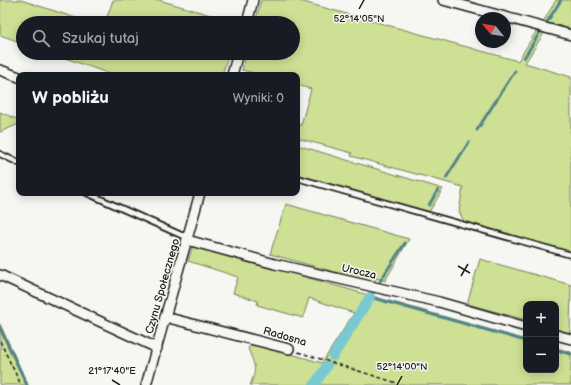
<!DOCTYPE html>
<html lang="pl">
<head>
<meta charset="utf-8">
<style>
  :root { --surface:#171b24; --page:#242831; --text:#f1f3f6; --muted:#9ea1a6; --line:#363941 }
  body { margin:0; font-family:"Balsamiq Sans",sans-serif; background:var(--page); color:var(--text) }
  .controls { position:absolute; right:12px; bottom:12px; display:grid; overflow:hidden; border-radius:8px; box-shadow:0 2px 10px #0003 }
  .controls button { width:36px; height:36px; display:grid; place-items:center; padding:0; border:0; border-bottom:1px solid var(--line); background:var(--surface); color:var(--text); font:20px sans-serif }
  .compass { position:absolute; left:475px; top:12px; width:36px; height:36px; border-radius:50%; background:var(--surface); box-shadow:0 2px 10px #0003; rotate:300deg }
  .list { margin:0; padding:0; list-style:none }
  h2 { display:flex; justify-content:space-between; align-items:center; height:52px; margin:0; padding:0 16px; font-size:17px }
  h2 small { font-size:13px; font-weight:400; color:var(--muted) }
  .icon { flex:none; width:22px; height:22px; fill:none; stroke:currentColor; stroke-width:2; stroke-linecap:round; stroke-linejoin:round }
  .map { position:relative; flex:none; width:571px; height:385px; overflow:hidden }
  .search { position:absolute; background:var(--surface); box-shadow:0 2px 10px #0003; left:16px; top:16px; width:284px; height:44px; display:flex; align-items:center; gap:10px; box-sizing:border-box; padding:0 14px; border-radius:22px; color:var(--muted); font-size:15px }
  .panel { position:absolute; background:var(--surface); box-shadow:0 2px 10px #0003; left:16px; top:72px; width:284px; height:124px; border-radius:8px }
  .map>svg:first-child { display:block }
</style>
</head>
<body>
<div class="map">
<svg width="571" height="385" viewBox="0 0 571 385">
  <rect width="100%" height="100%" fill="#f6f6f2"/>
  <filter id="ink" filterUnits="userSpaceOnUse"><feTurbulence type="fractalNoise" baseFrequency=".025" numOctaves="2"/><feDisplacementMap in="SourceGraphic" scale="8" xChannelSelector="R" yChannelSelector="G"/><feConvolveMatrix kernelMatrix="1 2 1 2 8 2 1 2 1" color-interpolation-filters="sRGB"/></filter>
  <g filter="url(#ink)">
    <g fill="#cde094" stroke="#747e58">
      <path d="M0,0H21L91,23H23V43L0,35Z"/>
      <path d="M113,0H159L238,23H105Z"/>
      <path d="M261,0H296L518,61L537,30L544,33L525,63L571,77V252L464,222L459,211L463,187L351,156L352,153L297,138V124L301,125L311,89L297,85V75H260L242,70L247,53H293V23H255Z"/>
      <path d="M556,0H571V29L543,22Z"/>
      <path d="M51,53H229L222,75H113Z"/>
      <path d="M0,112L19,120V124L0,132Z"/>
      <path d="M297,145L443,189L429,212L297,174Z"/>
      <path d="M286,204L409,239L385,281L377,278L374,283L270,254Z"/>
      <path d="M193,245L526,340V370H556V348L571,352V385H250C258,368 254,365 248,348L254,343L322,363L354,313L309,298L303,318L257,305L258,301L233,293L238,277L188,261Z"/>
      <path d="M480,259L571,285L570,333L556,329V304H526V320L467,304Z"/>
      <path d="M0,324L28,385H0Z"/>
    </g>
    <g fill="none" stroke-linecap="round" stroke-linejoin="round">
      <g stroke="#538489" stroke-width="3">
        <path d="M547,22L561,0"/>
        <path d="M524,58L540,32"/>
        <path d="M477,130L515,71"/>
        <path d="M446,178L469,142"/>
        <path d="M429,205L438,190"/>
        <path d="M380,281L405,243"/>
        <path d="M373,293L370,297L526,341"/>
        <path d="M0,328L27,385"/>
        <path d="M556,350L571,354"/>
      </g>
      <g stroke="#78c9d1" stroke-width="10">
        <path d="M333,356L370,297"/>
        <path d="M314,385L327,366"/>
      </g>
      <g stroke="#1c1c1c" stroke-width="8">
        <g id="lane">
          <path d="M0,154L19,163"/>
          <path d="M297,178L571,255"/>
          <path d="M87,193L181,235L188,236"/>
        </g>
      </g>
      <g stroke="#1c1c1c" stroke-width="12">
        <g id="street">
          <path d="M443,0L571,35"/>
          <path d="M247,23L253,0"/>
          <path d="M0,70L19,77"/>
          <path d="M232,75L238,53"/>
          <path d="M187,240L275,264L439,302L526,327"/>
          <path d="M0,275L157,348"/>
          <path d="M165,317L289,349"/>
          <path d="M556,335L571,339"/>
          <path d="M146,385L200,193"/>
        </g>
      </g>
      <g stroke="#1c1c1c" stroke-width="1.5" stroke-dasharray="4 3" stroke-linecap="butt">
        <path d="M0,341L21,385"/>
        <path d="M298,352L397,383"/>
      </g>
      <use href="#lane" stroke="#f6f6f2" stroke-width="4.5"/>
      <use href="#street" stroke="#f6f6f2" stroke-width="9"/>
    </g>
  </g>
  <path fill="none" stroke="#1c1c1c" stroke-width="1.5" d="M359,9L364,0M458,266L470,273M461,276L468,264M112,380L120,385M397,385L402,376"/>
  <g text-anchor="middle" stroke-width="3" stroke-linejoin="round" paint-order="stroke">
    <g font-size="11" fill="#1c1c1c" stroke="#f6f6f2">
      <text transform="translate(359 271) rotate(13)" y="4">Urocza</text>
      <text transform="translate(162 286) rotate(-74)" y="4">Czynu Społecznego</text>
      <text transform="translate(285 336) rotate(16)" y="4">Radosna</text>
    </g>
  </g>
  <g font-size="10" text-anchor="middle" fill="#1c1c1c" stroke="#f6f6f2" stroke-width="3" stroke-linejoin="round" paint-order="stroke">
    <text x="359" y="22">52°14'05"N</text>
    <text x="402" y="370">52°14'00"N</text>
    <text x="112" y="374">21°17'40"E</text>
  </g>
</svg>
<div class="controls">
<button>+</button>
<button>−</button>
</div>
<svg class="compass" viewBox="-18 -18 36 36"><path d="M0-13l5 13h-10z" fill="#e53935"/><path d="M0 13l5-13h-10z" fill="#9ea1a6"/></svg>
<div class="search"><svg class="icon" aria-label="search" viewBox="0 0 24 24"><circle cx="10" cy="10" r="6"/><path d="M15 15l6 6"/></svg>Szukaj tutaj</div>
<section class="panel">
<h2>W pobliżu<small>Wyniki: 0</small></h2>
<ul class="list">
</ul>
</section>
</div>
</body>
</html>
